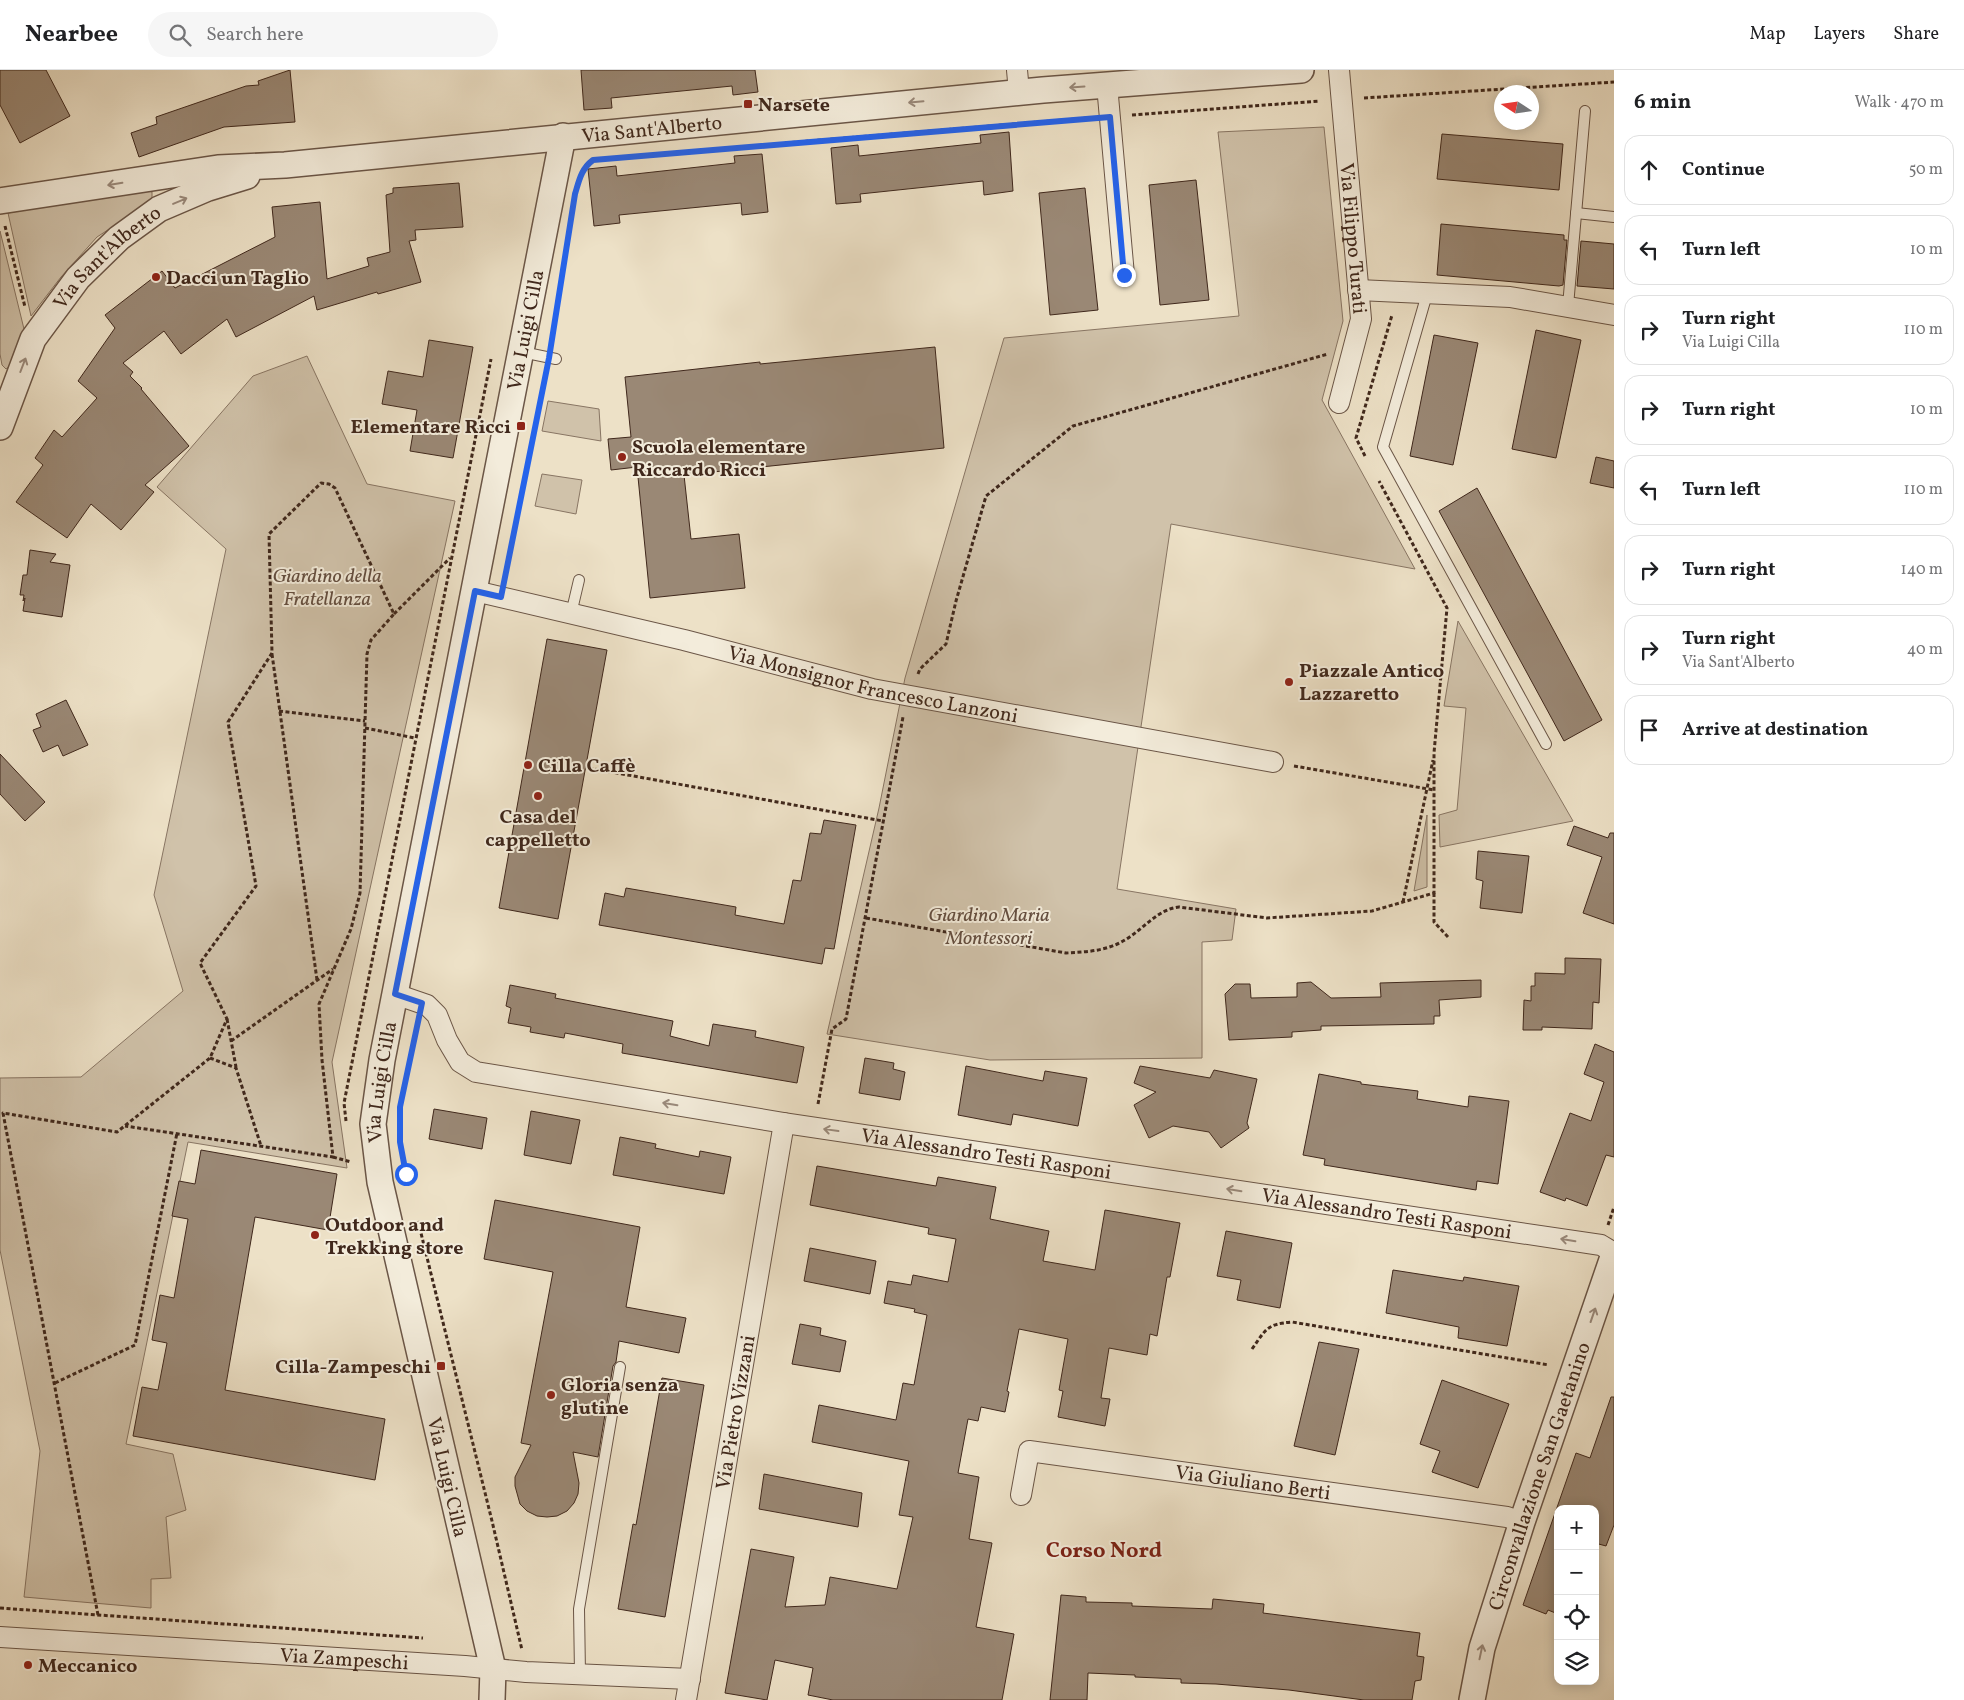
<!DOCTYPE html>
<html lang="en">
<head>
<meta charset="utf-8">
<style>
  :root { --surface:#fff; --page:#f6f6f6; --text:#202124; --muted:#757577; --line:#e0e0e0 }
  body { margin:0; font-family:Vollkorn,serif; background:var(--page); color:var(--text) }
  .controls { position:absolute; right:15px; bottom:15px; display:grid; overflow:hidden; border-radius:10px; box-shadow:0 2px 12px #0003 }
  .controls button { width:45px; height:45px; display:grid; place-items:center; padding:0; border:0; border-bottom:1px solid var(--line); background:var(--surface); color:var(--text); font:25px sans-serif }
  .compass { position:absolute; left:1494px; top:15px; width:45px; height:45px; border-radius:50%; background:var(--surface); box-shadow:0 2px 12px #0003; rotate:282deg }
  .stop { position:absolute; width:15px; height:15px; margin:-11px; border:4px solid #2563eb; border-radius:50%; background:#fff }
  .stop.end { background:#2563eb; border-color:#fff; box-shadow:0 1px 5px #0008 }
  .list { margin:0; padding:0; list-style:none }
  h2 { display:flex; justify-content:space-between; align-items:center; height:65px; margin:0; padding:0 20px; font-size:21px }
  h2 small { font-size:16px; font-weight:400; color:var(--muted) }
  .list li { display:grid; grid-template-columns:32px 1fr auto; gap:15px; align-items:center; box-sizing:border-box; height:70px; margin:0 10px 10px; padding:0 10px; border:1px solid var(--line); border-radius:15px }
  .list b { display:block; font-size:19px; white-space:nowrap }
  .list p { margin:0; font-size:16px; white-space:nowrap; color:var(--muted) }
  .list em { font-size:16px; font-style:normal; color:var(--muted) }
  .icon { flex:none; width:28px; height:28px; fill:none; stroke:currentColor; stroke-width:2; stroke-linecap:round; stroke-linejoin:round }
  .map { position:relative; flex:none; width:1614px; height:1630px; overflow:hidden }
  header { display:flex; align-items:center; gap:30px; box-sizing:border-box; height:70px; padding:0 25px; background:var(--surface); border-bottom:1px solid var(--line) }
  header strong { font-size:24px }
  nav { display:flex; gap:28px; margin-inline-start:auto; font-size:18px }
  .search { width:350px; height:45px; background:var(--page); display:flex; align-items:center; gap:12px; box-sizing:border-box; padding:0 18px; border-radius:28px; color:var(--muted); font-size:19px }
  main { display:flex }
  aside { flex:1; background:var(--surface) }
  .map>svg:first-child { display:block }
</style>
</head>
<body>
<header>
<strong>Nearbee</strong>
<div class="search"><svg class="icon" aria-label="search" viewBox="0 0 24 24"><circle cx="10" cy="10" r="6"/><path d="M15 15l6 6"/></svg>Search here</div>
<nav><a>Map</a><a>Layers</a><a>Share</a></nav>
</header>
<main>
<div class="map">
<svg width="1614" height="1630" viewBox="0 0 1614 1630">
  <rect width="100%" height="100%" fill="#ede1c7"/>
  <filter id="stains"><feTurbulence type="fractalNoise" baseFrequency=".004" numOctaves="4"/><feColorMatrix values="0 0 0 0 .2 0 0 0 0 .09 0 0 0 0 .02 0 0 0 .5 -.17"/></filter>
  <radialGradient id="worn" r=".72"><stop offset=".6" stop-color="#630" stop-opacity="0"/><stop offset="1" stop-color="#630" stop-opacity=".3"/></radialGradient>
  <g fill="#d0c2aa" stroke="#887563">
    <path d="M1324,57L1343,251L1322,330L1415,499L1171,454L1117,819L1236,839L1232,870L1202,872V988L990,990L827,964L879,738L905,608L1004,268L1239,246L1218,62Z"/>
    <path d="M142,119L152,122V131L97,167L61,207L31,246L8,143Z"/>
    <path d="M0,161L24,259L10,296L6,299L2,295L0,284Z"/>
    <path d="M307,286L367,414L455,431L332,992L347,1098L188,1072L126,1374L173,1384L186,1440L166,1447L171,1508L151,1509V1538L24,1527L40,1381L0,1180V1008L81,1007L183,921L154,825L226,479L157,417L253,306Z"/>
    <path d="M548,331L599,339L601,371L542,361Z"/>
    <path d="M542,404L582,410L576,444L535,436Z"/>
    <path d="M1458,551L1573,751L1440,777L1439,745L1457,740L1466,638L1444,636Z"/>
    <path d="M1427,745V817L1414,821Z"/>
  </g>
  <g fill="#9a8875" stroke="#40281c">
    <path d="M0,0H46L70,46L20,73L0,35Z"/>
    <path d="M290,0L295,52L224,57L139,87L131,63L157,54L156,47L246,16L259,15L258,11Z"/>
    <path d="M581,0H755L758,22L733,25L732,16L611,28L612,38L584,40Z"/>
    <path d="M1009,62L1013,121L984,125L983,111L860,124L861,132L836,134L831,78L858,75L859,86L981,73L980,65Z"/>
    <path d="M1442,64L1563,74L1559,120L1437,109Z"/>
    <path d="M762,84L768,142L742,145L741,133L619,145L620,153L594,156L588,99L616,96L617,106L735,93L734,86Z"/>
    <path d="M1196,110L1209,230L1160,235L1149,115Z"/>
    <path d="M459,113L463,157L415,160L416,170L409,171L421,212L378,224L377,222L317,240L314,226L236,267L227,249L181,284L164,261L123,293L133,302L130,306L142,318L141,319L189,376L145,415L154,422L121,460L91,434L67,468L16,432L43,395L35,388L54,360L62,367L97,328L78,311L115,258L105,245L162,201L175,218L275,167L272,137L320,132L327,209L369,196L367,188L390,182L386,125L393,123V118Z"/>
    <path d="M1085,118L1098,240L1050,245L1039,123Z"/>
    <path d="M1441,154L1564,165V170H1567L1563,215L1559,216L1437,205Z"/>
    <path d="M1581,171L1614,174V219L1577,216Z"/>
    <path d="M1536,260L1581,270L1556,388L1512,379Z"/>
    <path d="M1434,265L1478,273L1453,395L1410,386Z"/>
    <path d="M429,270L473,277L453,388L410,381L417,340L382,334L388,301L423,307Z"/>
    <path d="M935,277L944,378L684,405L691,469L739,464L745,518L650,528L637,397L611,400L608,369L631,367L625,307L760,292V294Z"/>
    <path d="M1596,387L1614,391V418L1590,413Z"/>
    <path d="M1477,418L1602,650L1564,671L1439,441Z"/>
    <path d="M30,480L56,484L50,492L70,495L62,547L23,541L25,528L23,531L24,525H20L23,505H27Z"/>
    <path d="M547,569L607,580L558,849L499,838Z"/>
    <path d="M66,630L88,675L63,686L58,675L43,682L33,660L41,657L36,644Z"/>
    <path d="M0,684L45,732L25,751L0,724Z"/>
    <path d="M824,750L856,755L834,879L825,878L822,894L599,855L605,823L624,827L626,818L736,837L735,845L784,854L793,810L801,811L810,763L821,764Z"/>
    <path d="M1574,756L1608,768L1610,763H1614V854L1583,843L1602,787L1567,775Z"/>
    <path d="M1478,781L1529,786L1522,843L1480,838L1483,811L1476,809Z"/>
    <path d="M1565,888L1601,889L1599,933L1593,932L1592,959L1542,957V960H1523L1524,930L1531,931V916H1535V903L1565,904Z"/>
    <path d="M1481,910V927L1439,930L1440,946H1434V954L1321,956V960L1292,962V967L1229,970L1225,924L1235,914H1250L1251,928L1297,927V913L1311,912L1331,928L1381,927L1380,913Z"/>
    <path d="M510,915L556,924L555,928L673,951L670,966L709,976L713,954L756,961L755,967L804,977L797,1013L622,983L623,974L565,963L564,968L530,962L531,957L508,953L511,938L506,936Z"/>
    <path d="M1595,974L1614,982V1087L1606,1085L1587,1136L1566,1128L1565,1131L1540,1122L1570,1043L1591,1051L1604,1012L1584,1004Z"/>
    <path d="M865,988L894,993L893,999L905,1002L900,1030L859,1023Z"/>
    <path d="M966,996L1043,1011L1045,1001L1087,1008L1078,1056L1013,1044L1011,1055L958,1045Z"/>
    <path d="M1140,996L1210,1008L1214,1000L1257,1009L1247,1053L1249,1058L1221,1078L1209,1062L1173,1056L1149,1068L1134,1035L1156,1022L1134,1013Z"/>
    <path d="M1319,1004L1361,1012V1014L1418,1021L1417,1029L1468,1037L1469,1026L1509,1031L1498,1114L1477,1111L1476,1120L1324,1095L1325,1089L1303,1085Z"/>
    <path d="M434,1039L487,1048L482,1079L429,1069Z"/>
    <path d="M531,1041L580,1050L571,1094L524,1085Z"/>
    <path d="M620,1067L656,1074L655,1078L699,1087L700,1081L731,1087L724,1124L613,1105Z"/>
    <path d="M201,1080L337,1104L328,1160L255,1147L225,1320L385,1349L375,1410L133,1366L142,1317L158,1320L167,1273L152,1270L160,1225L174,1228L188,1149L172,1146L179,1111L195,1114Z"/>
    <path d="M817,1096L936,1116L938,1107L996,1117L990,1149L1049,1161L1043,1191L1095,1200L1105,1140L1180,1153L1170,1207H1167L1157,1266L1150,1264L1147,1285L1109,1278L1101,1328L1110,1329L1105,1356L1058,1347L1063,1321L1059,1320L1068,1269L1019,1259L1007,1321L1009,1322L1005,1342L981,1337L978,1351L968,1349L958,1403L979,1407L969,1469L992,1473L976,1557L1014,1564L1002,1630H833L808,1625L813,1598L775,1590L767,1630L725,1623L751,1479L794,1487L785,1537L825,1535L830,1507L897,1519L913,1447L899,1445L909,1391L812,1372L819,1335L896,1350L903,1313L914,1315L927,1245L914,1242L915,1239L884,1233L888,1211L911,1215L913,1205L948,1212L956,1169L928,1164L929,1158L810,1135Z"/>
    <path d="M495,1130L640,1157L626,1237L686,1248L679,1283L619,1271L616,1292L613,1296L598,1387L573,1382L579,1413L578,1424L574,1433L567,1441L557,1446L547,1447L537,1446L527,1441L520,1434L515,1416V1407L531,1375L521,1373L553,1202L484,1189Z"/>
    <path d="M1226,1161L1292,1173L1280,1238L1237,1230L1241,1210L1217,1206Z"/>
    <path d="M810,1178L876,1191L870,1224L804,1211Z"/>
    <path d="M1393,1200L1463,1211L1464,1207L1519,1216L1507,1276L1458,1268L1459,1257L1386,1243Z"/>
    <path d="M800,1254L821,1258L820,1265L846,1271L840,1302L792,1294Z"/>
    <path d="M1319,1272L1359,1279L1335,1385L1294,1376Z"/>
    <path d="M662,1308L704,1315L665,1547L618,1539L633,1454L636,1455Z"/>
    <path d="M1442,1310L1509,1334L1478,1418L1432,1402L1440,1381L1420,1374Z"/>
    <path d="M1611,1327H1614V1455L1606,1476L1595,1473V1439H1558V1544L1548,1540L1546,1544L1523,1535L1576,1383L1590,1388Z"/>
    <path d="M764,1404L862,1423L858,1457L759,1439Z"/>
    <path d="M1061,1525L1086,1527V1532L1132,1533V1536L1212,1539L1213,1529L1264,1534L1263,1543L1420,1563L1417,1586L1424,1587L1421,1610L1415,1611L1412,1630H1364L1289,1620L1216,1614L1181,1613V1609L1135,1607V1605L1088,1603L1087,1630H1050Z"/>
  </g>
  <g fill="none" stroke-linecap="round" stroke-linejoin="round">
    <g stroke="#6b5647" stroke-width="12">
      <g id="service">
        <path d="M1576,143L1614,147"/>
        <path d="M1427,224L1383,377L1546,674"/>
        <path d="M1568,236L1585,41"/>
        <path d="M522,282L556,289"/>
        <path d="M571,544L579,510"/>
        <path d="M580,1604L579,1539L620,1297"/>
      </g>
    </g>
    <g stroke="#6b5647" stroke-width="22">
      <g id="minor">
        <path d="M1017,0L1019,22"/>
        <path id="s1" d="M1339,0L1361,249L1339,333"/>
        <path d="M1107,15L1124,205"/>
        <path d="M1358,220L1510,227L1614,245"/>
        <path id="s2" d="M475,521L684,570L872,619L1273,692"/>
        <path id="s3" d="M395,924L427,935L437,945L447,970L460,992L476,1002L784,1053L1601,1175L1614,1183"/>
        <path id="s4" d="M1021,1425L1029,1381L1507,1447L1522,1452"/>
        <path id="s5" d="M0,1567L465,1596L526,1602L690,1609"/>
        <path id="s6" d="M686,1630L784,1053"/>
      </g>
    </g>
    <g stroke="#6b5647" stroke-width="28">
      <g id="tertiary">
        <path id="s7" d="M0,131L218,98L285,95L1043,20L1301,0"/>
        <path id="s8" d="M0,357L33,269L78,208L119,168L159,139L208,118L247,106"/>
        <path id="s9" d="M492,1630L493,1599L380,1112L373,1054L382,990L563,66"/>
        <path id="s10" d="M1472,1630L1482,1578L1522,1452L1614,1184"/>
      </g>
    </g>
    <g stroke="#40281c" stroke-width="3" stroke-dasharray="4 2.5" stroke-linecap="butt">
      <path d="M1364,28L1614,12"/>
      <path d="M1132,45L1320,31"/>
      <path d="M785,73L1088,48"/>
      <path d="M583,101L586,95L592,91"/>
      <path d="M5,156L25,237"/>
      <path d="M552,270L555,251"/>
      <path d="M1365,386L1356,368L1392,245"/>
      <path d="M526,400L546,305"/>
      <path d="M506,505L525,406"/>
      <path d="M394,544L450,488"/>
      <path d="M272,584L317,910"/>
      <path d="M918,604L920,599L946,574L956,531L986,426L1073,356L1328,284"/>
      <path d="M279,641L365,651"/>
      <path d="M365,658L415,668"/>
      <path d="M1294,696L1434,720"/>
      <path d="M589,698L883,751"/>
      <path d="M1434,823V852L1448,867"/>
      <path d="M1403,832L1433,690"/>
      <path d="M866,848L1066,883C1086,882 1106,881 1123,871C1142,861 1157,839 1179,837L1267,848L1372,841L1434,823V683L1447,538L1379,411"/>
      <path d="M227,949L236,997"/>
      <path d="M231,971L333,899"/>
      <path d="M413,978L417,957"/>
      <path d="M210,988L236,998L261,1076"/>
      <path d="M818,1034L832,959L846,949L903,647"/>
      <path d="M346,1051L344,1033L491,289"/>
      <path d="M333,1087L351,1092"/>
      <path d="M418,1151L492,1451L522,1580"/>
      <path d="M1608,1155L1614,1137"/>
      <path d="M1252,1279C1266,1259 1267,1254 1292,1252L1549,1295"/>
      <path d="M55,1313L135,1275L177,1063"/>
      <path d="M0,1538L423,1568"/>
      <path d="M98,1545L3,1043L117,1062L210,988L227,949L200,893L256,816L228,652L272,583L269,464L321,413L329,414L335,418L394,544L371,570L367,584L360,823L351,859L319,934L322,990L333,1087L125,1056"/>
    </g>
    <use href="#service" stroke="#f3ecdb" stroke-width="10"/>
    <use href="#minor" stroke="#f3ecdb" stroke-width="20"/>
    <use href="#tertiary" stroke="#f3ecdb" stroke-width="25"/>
  </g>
  <defs><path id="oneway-shaft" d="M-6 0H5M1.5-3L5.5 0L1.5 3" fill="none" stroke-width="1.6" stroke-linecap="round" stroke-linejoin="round" transform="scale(1.25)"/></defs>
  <g stroke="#9a8a7c">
    <use href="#oneway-shaft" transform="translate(1077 17) rotate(176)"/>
    <use href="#oneway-shaft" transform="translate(916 32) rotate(175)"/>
    <use href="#oneway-shaft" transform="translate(115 114) rotate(171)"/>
    <use href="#oneway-shaft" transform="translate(180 131) rotate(-23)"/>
    <use href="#oneway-shaft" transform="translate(23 295) rotate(-69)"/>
    <use href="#oneway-shaft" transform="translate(670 1034) rotate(-171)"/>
    <use href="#oneway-shaft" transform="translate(831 1060) rotate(-172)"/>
    <use href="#oneway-shaft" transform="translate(1234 1120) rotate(-171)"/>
    <use href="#oneway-shaft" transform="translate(1568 1170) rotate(-171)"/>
    <use href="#oneway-shaft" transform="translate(1593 1245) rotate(-71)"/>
    <use href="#oneway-shaft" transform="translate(1481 1582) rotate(-78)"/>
  </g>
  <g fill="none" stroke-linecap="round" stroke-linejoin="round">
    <path stroke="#2563eb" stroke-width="6" d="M406,1104L400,1072V1037L422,933L395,924L475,521L501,527L549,288L575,124C579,111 581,99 593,90L1110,47L1124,205"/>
  </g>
  <g fill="#8f2418" stroke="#f3ecdb" stroke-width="2">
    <rect x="743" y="29" width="10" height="10" rx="2.5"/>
    <circle cx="156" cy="207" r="5"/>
    <rect x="516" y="351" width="10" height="10" rx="2.5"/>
    <circle cx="622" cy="387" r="5"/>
    <circle cx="1289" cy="612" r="5"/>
    <circle cx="528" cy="695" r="5"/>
    <circle cx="538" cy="726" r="5"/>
    <circle cx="315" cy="1165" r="5"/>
    <rect x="436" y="1291" width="10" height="10" rx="2.5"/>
    <circle cx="551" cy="1325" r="5"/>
    <circle cx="28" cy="1595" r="5"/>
  </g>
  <g text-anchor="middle" stroke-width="4" stroke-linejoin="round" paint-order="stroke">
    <g font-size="20" font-weight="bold" fill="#40281c" stroke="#f3ecdb" text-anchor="start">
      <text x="758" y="41">Narsete</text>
      <text x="166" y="214">Dacci un Taglio</text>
      <text x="511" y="363" text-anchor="end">Elementare Ricci</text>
      <text x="632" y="383">Scuola elementare<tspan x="632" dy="23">Riccardo Ricci</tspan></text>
      <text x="1299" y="607">Piazzale Antico<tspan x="1299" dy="23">Lazzaretto</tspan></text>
      <text x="538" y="702">Cilla Caffè</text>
      <text x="538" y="753" text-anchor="middle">Casa del<tspan x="538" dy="23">cappelletto</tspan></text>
      <text x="325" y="1161">Outdoor and<tspan x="325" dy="23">Trekking store</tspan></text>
      <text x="431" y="1303" text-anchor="end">Cilla-Zampeschi</text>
      <text x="561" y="1321">Gloria senza<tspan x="561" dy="23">glutine</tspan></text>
      <text x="38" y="1602">Meccanico</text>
    </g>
    <g font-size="20" fill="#40281c" stroke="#f3ecdb">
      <text dy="7" stroke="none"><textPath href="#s7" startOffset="656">Via Sant'Alberto</textPath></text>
      <text dy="7" stroke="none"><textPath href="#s1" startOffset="169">Via Filippo Turati</textPath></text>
      <text dy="7" stroke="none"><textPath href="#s8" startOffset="205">Via Sant'Alberto</textPath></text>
      <text dy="7" stroke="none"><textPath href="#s9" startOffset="1398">Via Luigi Cilla</textPath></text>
      <text dy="7" stroke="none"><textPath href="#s2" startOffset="409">Via Monsignor Francesco Lanzoni</textPath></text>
      <text dy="7" stroke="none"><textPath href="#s9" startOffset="632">Via Luigi Cilla</textPath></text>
      <text dy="7" stroke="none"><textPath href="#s3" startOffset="636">Via Alessandro Testi Rasponi</textPath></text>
      <text dy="7" stroke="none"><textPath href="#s3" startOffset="1041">Via Alessandro Testi Rasponi</textPath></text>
      <text dy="7" stroke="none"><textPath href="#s6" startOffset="292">Via Pietro Vizzani</textPath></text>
      <text dy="7" stroke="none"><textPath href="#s10" startOffset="234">Circonvallazione San Gaetanino</textPath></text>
      <text transform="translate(448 1407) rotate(77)" y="7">Via Luigi Cilla</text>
      <text dy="7" stroke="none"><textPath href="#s4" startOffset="271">Via Giuliano Berti</textPath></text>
      <text dy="7" stroke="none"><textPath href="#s5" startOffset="345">Via Zampeschi</textPath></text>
    </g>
    <g font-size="20" font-style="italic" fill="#644e40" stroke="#f3ecdb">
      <text x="327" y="512">Giardino della<tspan x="327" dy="23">Fratellanza</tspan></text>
      <text x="989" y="851">Giardino Maria<tspan x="989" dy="23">Montessori</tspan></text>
    </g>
    <g font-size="22" font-weight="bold" fill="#7a1f14" stroke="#f3ecdb">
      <text x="1104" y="1487">Corso Nord</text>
    </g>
  </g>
  <rect width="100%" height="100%" filter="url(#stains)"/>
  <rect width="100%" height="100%" fill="url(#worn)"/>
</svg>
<div class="controls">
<button>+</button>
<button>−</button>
<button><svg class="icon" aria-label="locate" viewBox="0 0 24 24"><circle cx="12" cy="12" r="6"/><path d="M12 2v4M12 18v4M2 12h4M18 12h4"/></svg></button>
<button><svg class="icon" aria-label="layers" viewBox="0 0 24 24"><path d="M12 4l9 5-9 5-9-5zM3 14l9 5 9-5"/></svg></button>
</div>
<svg class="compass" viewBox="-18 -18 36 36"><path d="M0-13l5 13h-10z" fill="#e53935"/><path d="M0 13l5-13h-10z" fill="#757577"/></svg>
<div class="stop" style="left:406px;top:1104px"></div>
<div class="stop end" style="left:1124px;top:205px"></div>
</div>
<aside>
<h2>6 min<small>Walk · 470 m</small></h2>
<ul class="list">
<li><svg class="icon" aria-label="ahead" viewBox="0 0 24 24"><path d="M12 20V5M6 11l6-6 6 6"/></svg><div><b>Continue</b></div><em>50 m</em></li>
<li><svg class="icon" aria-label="left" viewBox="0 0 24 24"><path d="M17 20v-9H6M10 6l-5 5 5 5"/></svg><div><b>Turn left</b></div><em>10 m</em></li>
<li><svg class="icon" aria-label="right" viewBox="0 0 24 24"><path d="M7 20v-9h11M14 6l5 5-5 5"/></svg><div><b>Turn right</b><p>Via Luigi Cilla</p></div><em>110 m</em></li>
<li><svg class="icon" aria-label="right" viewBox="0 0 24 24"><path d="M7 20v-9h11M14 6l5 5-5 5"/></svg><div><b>Turn right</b></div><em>10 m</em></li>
<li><svg class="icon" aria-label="left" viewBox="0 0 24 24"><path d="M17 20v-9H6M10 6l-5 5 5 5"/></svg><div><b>Turn left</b></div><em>110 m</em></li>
<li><svg class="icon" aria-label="right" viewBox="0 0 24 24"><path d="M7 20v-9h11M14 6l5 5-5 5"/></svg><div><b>Turn right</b></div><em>140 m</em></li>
<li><svg class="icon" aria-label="right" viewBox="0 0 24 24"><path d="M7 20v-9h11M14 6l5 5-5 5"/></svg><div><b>Turn right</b><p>Via Sant'Alberto</p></div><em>40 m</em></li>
<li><svg class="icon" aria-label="arrive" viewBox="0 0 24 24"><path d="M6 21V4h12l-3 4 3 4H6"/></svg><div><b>Arrive at destination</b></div></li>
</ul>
</aside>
</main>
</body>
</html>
